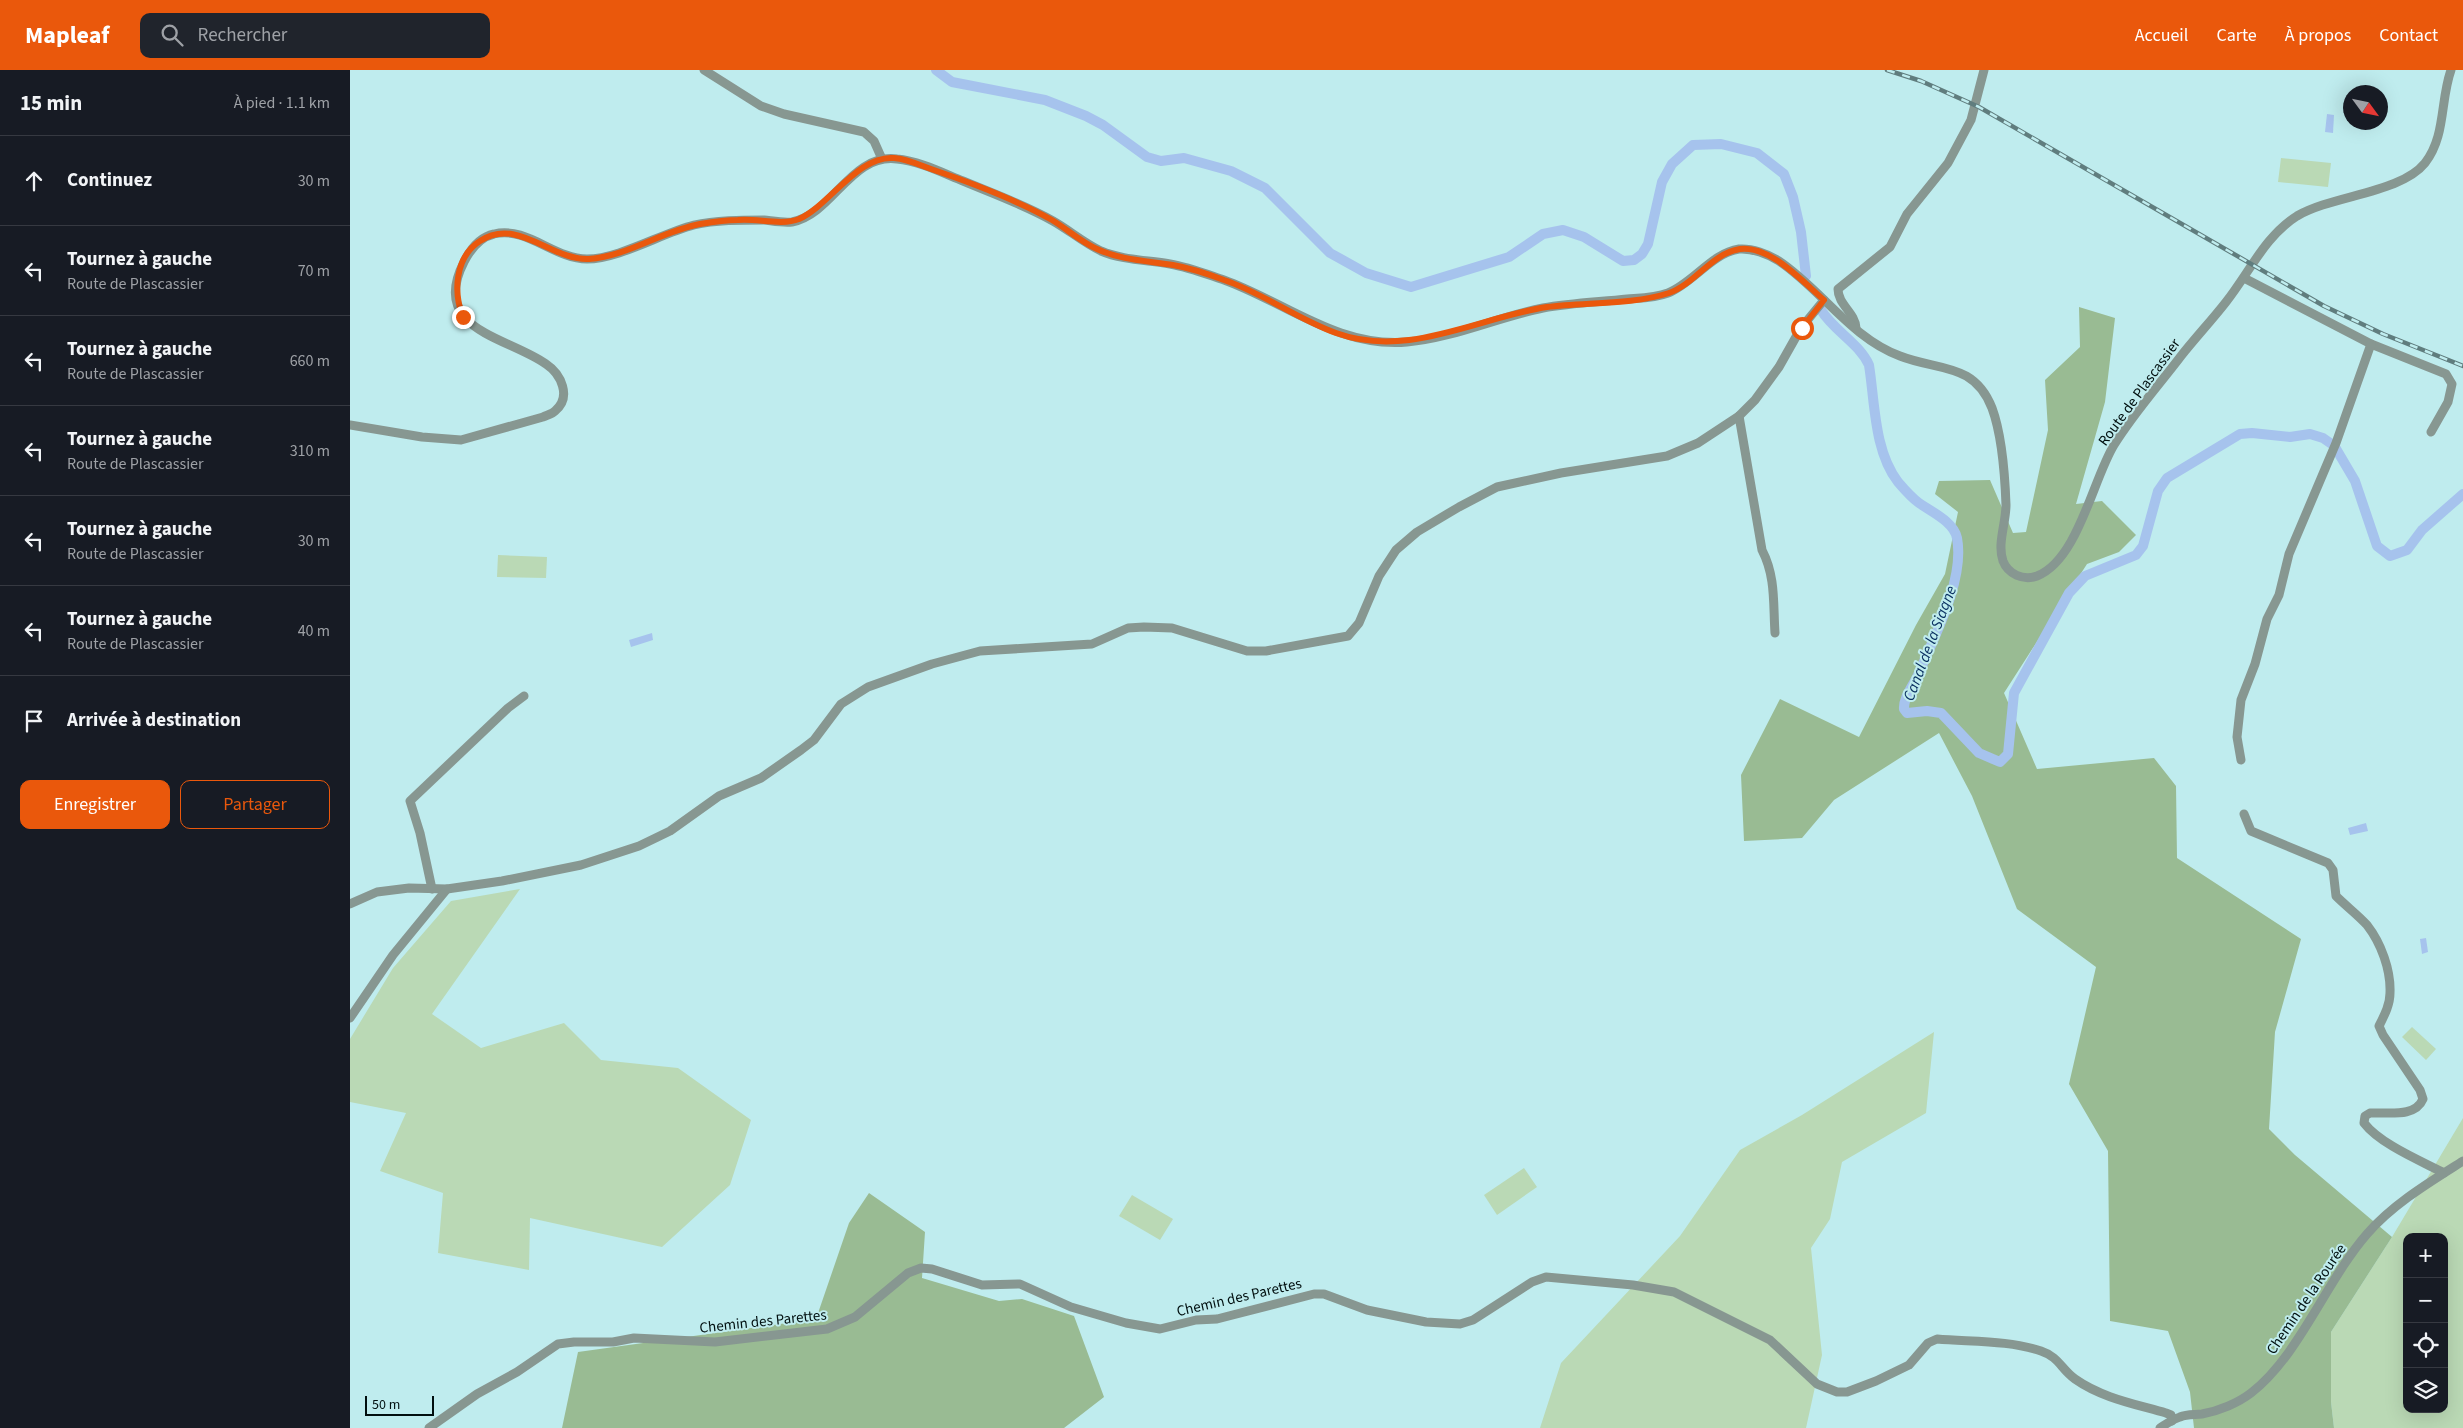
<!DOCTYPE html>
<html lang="fr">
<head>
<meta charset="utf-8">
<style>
  :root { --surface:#171b24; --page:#20242c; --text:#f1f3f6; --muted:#9ea1a6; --line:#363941; --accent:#ea580c }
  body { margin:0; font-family:"Source Sans 3",sans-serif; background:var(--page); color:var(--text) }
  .controls { position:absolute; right:15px; bottom:15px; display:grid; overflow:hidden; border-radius:10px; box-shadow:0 5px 20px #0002 }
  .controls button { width:45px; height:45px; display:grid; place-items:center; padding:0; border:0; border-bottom:1px solid var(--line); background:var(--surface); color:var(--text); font:25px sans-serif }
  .compass { position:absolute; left:1993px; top:15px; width:45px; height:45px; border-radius:50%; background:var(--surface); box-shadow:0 5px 20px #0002; rotate:123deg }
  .scale { position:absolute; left:15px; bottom:12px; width:69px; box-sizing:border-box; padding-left:5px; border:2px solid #010f0f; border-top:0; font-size:14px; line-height:18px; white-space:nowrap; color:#010f0f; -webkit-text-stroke:4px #bfecee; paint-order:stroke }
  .stop { position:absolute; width:15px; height:15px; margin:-11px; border:4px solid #ea580c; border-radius:50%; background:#fff }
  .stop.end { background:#ea580c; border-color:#fff; box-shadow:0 1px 5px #0008 }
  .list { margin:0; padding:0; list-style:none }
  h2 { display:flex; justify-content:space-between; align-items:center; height:65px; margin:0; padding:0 20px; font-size:21px }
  h2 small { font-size:16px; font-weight:400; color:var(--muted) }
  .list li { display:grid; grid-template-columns:32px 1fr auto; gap:15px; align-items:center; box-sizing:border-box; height:90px; padding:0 20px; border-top:1px solid var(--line) }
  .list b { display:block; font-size:19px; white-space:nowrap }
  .list p { margin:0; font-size:16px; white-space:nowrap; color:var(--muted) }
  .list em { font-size:16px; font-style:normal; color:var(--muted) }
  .actions { display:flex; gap:10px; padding:15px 20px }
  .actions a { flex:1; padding:11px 0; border:1px solid var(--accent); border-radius:10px; text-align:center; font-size:18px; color:var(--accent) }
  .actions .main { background:var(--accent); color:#fff }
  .icon { flex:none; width:28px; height:28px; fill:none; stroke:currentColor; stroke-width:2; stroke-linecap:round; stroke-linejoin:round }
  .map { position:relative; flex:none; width:2113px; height:1358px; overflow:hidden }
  header { display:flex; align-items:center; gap:30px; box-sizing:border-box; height:70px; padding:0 25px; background:var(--accent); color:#fff }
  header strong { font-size:24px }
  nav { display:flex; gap:28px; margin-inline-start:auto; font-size:18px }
  .search { width:350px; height:45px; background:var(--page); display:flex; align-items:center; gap:12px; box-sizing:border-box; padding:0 18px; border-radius:10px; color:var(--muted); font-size:19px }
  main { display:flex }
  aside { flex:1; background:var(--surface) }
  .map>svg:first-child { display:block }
</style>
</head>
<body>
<header>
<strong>Mapleaf</strong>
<div class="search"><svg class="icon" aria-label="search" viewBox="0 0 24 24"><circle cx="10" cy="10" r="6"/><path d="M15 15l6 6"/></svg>Rechercher</div>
<nav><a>Accueil</a><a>Carte</a><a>À propos</a><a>Contact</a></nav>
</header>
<main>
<aside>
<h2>15 min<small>À pied · 1.1 km</small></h2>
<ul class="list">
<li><svg class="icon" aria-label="ahead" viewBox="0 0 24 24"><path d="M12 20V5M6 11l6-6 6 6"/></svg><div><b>Continuez</b></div><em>30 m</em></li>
<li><svg class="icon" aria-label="left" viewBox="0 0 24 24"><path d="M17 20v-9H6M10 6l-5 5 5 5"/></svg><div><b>Tournez à gauche</b><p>Route de Plascassier</p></div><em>70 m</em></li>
<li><svg class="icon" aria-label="left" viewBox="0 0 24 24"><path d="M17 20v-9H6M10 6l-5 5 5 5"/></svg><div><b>Tournez à gauche</b><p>Route de Plascassier</p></div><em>660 m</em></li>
<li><svg class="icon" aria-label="left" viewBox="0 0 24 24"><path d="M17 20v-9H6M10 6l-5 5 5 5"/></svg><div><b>Tournez à gauche</b><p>Route de Plascassier</p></div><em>310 m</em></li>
<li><svg class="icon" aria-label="left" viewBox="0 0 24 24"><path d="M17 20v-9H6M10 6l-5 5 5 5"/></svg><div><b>Tournez à gauche</b><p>Route de Plascassier</p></div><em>30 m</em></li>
<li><svg class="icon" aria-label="left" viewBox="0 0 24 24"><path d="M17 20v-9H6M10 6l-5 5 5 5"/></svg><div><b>Tournez à gauche</b><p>Route de Plascassier</p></div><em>40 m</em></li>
<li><svg class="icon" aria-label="arrive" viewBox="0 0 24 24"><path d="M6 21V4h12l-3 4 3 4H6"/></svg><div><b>Arrivée à destination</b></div></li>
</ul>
<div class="actions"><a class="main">Enregistrer</a><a>Partager</a></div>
</aside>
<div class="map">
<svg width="2113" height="1358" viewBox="0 0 2113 1358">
  <rect width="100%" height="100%" fill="#bfecee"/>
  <g fill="#bad9b5" fill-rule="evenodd">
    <path d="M1931,88L1981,93L1978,117L1928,112Z"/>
    <path d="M148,485L197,487L196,508L147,507Z"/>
    <path d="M170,819L82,944L131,978L214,953L251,990L328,998L401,1050L380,1115L312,1177L180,1148L179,1200L88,1183L93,1123L30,1101L56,1043L0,1032V969L43,898L101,831Z"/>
    <path d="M2062,957L2086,979L2076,990L2052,967Z"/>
    <path d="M1584,962L1576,1043L1492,1092L1480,1149L1461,1178L1472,1285L1456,1358H1190L1211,1293L1330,1166L1390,1080L1452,1045Z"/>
    <path d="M2113,1048V1358H1984L1981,1332V1262L2042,1167ZM2057,1167H2094V1339H2057Z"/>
    <path d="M1174,1098L1187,1117L1147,1145L1134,1125Z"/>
    <path d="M782,1125L823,1149L810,1170L769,1146Z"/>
  </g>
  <g fill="#99bb93">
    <path d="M1729,237L1765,248L1755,332L1726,434L1752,431L1786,465L1769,482L1737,494L1654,623L1687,699L1804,688L1826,716L1827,788L1951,869L1925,962L1919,1059L1945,1085L2042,1167L1981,1262V1332L1984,1358H1844L1840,1322L1818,1261L1760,1251L1758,1081L1719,1014L1746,897L1667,839L1622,726L1589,663L1484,730L1452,768L1394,771L1391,705L1430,629L1509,667L1566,555L1595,504L1608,442L1585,424L1589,411L1640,410L1663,463L1676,462L1698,360L1695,310L1730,277Z"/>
    <path d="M519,1123L575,1162L572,1208L649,1231L672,1229L724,1246L754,1327L714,1358H212L228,1282L466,1249L499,1153Z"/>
  </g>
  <g fill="#a6c3ed">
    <path d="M1977,44L1984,45L1983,63L1975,62Z"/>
    <path d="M302,563L303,570L281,577L279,570Z"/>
    <path d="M2016,753L2018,761L2000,765L1998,758Z"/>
    <path d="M2076,868L2078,882L2072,884L2070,869Z"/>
  </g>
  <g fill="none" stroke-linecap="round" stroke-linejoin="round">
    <g stroke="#a6c3ed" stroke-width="10">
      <path d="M586,0L602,12L695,30L736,46L753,55L797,87L811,91L834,88L881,101L915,118L980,183L1016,203L1061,217L1159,187L1193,164L1213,160L1234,167L1273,191L1284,190L1292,184L1298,174L1312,112L1322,94L1343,75L1371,74L1407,83L1434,104L1443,127L1451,162L1456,206"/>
      <path d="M1471,240C1484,261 1509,273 1519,295C1525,333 1524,381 1548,412C1554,419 1562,428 1569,433C1582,442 1604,452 1607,468C1615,510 1584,567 1568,605C1563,616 1553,628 1554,639L1557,643L1577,641L1591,643L1629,683L1650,692L1658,684L1664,623L1719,523L1735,506L1786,485L1793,476L1808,421L1817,408L1890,364L1902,363L1940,367L1960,364L1973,368L1983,375"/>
      <path d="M1985,377L2005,411L2027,476L2040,486L2057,480L2072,460L2113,424"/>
    </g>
    <g stroke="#879791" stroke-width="9">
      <path d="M354,0L411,36L434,44L514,62L524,71L532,89"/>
      <path d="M1894,208L2021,274L2096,304L2102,314L2098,332L2081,362"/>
      <path d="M1506,258C1505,242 1488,235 1488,219L1540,177L1557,144L1598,93L1621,50L1634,0"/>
      <path d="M1389,346L1412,480C1426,507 1423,534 1425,563"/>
      <path d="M0,355L72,367L111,370L193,347C197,345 202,344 205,341C222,327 211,304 196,294C158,267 79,260 114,192C120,180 130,167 144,164C177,156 204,189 237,189C269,189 312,163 344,155C366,150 391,150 414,150C423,151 433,153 442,152C483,144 501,83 547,89C569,91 593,103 613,111C644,124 675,135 703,151C719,160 734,173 751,181C772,190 797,190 820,194C838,197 856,204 874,210C935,232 988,278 1057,272C1103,268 1148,247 1193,238C1221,233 1249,232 1277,229C1291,228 1305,228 1318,223C1343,213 1362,183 1389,179C1402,178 1418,184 1429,191C1471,219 1501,268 1550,286C1588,301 1624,292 1642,338C1652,365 1655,407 1656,435C1656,453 1647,474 1653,491C1658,504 1673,511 1687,506C1728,490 1743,409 1764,375C1783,344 1809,315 1831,286C1846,267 1862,250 1876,232C1899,203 1915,166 1947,146C1983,125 2051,123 2075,93C2096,66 2090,31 2101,0"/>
      <path d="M1891,690L1887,667L1891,630L1905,594L1917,549L1929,525L1939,484L1986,373L2021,274"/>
      <path d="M1894,744L1901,761L1978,793L1983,800L1986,826C1996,836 2008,845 2017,855C2031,873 2041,900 2040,923C2040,935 2034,946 2029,956L2033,965L2070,1020L2073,1029C2065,1048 2038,1042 2020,1043L2015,1046L2014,1053C2030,1074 2071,1091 2094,1103"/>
      <path d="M82,819L70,763L60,731L158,638L174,626"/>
      <path d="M0,834L27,822L59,818L97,819L152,811L231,795L289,776L320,761L369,726L411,708L451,680L464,670L491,634L518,617L582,594L630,581L742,574L778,558L794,557L822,558L897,581H916L998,566L1009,553L1029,506L1046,480L1067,462L1109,437L1147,417L1211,403L1317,386L1348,373L1389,346L1405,330L1429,297L1451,258L1474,230"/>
      <path d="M0,948L43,885L97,819"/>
      <path d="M79,1358L127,1324L167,1302L208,1274L224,1272H263L284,1268L365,1272L477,1259L505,1247L558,1203L571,1198L582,1199L632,1215L670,1214L721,1237L776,1253L810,1259L846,1250L867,1249L964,1224H974L1017,1240L1076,1252L1110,1254L1123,1250L1182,1212L1196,1207L1283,1215L1324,1222L1420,1270L1467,1314L1487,1322H1497L1526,1311L1559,1295L1578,1273L1587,1269C1620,1272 1659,1270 1691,1281C1709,1287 1711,1299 1725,1309C1752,1328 1785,1334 1816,1343L1821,1345L1822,1351"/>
      <path d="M1810,1358C1816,1354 1823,1349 1830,1347C1837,1344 1845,1345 1852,1344C1869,1341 1888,1333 1901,1323C1949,1286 1976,1211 2017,1164C2043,1134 2080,1112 2113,1091"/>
    </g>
    <g stroke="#607d7e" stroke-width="4.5">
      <path id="rail" d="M1537,0L1571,11L1629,37L1974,236L2033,264L2113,296"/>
    </g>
    <use href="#rail" stroke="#bfecee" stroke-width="2.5" stroke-dasharray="8" stroke-linecap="butt"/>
  </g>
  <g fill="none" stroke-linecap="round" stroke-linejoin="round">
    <path stroke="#ea580c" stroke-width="6" d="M113,247C103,222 105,187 130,171C167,146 202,191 239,189C278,186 312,161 350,154C362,152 375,150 388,150C407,148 431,156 449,149C480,135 508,85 544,88C557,89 570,95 581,99C622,113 665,129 702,150C717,159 731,172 747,179C770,190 798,191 823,195C840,198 858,204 874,210C913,223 947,249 986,263C1058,289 1126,248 1197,237C1235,232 1282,235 1319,223C1345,214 1362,183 1390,179C1420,175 1453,212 1474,230L1452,258"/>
  </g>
  <g text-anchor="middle" stroke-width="4" stroke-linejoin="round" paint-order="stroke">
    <g font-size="15" fill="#010f0f" stroke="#bfecee">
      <text transform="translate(1789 322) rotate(-54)" y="5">Route de Plascassier</text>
      <text transform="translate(889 1227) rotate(-13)" y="5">Chemin des Parettes</text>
      <text transform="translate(1956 1229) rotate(-56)" y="5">Chemin de la Rourée</text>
      <text transform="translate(413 1251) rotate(-6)" y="5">Chemin des Parettes</text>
    </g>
    <g font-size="16" font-style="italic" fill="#0a3061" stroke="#bfecee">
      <text transform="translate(1579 573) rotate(-69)" y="6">Canal de la Siagne</text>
    </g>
  </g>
</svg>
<div class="controls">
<button>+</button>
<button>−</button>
<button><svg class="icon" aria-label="locate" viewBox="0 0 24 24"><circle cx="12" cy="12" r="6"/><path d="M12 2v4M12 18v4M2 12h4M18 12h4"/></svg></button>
<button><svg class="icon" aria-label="layers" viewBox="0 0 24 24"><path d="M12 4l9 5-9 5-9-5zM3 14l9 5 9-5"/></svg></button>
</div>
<svg class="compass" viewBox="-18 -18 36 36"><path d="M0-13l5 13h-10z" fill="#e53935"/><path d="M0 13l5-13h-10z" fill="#9ea1a6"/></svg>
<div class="scale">50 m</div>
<div class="stop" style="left:1452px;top:258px"></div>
<div class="stop end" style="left:113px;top:247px"></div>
</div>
</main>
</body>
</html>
